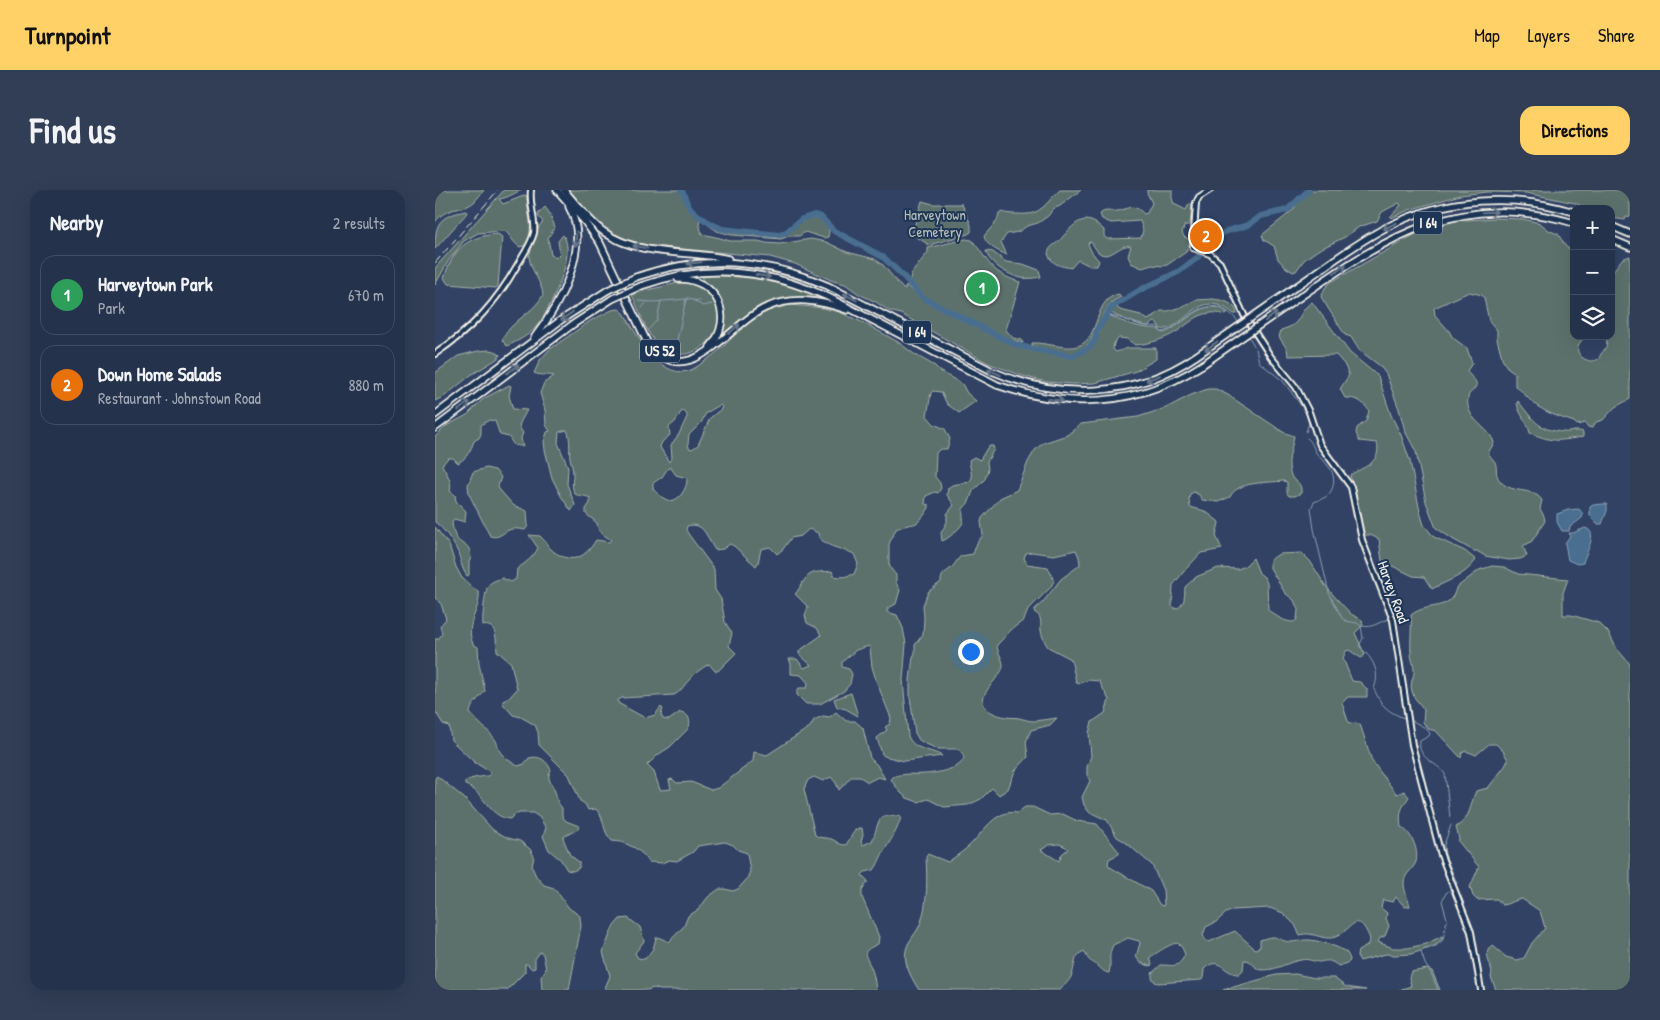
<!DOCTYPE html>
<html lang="en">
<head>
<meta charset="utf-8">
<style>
  :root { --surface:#25324c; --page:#313e56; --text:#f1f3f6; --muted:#a3aab5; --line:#424d64; --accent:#ffd166 }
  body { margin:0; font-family:"Patrick Hand",sans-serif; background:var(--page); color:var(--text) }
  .controls { position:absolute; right:15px; top:15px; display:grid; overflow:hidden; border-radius:10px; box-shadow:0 5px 20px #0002 }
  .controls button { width:45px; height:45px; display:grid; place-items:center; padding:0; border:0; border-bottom:1px solid var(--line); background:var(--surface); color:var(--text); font:25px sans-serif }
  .you { position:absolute; left:535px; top:461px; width:18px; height:18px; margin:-12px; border:4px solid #fff; border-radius:50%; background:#1a73e8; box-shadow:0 0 0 8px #1a73e833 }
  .badge { display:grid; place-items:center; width:32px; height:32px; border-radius:50%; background:var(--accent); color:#fff; font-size:16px; font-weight:700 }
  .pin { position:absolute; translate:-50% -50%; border:2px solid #fff; box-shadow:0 1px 5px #0006 }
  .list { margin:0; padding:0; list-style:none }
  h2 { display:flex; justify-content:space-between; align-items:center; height:65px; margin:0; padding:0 20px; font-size:21px }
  h2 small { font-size:16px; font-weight:400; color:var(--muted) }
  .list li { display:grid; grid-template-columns:32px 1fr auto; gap:15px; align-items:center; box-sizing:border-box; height:80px; margin:0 10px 10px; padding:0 10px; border:1px solid var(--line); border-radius:15px }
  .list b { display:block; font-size:19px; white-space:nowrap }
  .list p { margin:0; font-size:16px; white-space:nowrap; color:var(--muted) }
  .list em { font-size:16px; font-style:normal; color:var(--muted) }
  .icon { flex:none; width:28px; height:28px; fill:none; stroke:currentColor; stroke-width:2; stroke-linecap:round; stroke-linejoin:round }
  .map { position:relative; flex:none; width:1195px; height:800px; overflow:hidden; border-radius:15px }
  header { display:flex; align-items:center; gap:30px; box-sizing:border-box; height:70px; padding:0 25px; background:var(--accent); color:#111 }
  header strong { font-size:24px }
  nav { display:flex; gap:28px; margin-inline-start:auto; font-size:18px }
  .intro { display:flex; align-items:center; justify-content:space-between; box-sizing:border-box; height:120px; padding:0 30px }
  h1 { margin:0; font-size:35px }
  .button { padding:12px 22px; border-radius:15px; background:var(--accent); color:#111; font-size:18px; font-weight:700 }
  main { display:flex; gap:30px; padding:0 30px }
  aside { flex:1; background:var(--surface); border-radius:15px; box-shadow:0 5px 20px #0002 }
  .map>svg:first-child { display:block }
</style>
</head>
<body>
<header>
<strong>Turnpoint</strong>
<nav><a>Map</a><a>Layers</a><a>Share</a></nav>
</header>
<div class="intro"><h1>Find us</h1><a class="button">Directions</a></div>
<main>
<aside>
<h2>Nearby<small>2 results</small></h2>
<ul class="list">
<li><span class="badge" style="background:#2e9e5b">1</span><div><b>Harveytown Park</b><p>Park</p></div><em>670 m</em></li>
<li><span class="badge" style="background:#e8710a">2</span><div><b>Down Home Salads</b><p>Restaurant · Johnstown Road</p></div><em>880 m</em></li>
</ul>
</aside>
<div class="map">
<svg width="1195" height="800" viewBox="0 0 1195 800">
  <rect width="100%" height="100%" fill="#314265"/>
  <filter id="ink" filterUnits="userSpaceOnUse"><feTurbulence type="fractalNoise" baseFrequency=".02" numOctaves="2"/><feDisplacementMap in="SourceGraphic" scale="10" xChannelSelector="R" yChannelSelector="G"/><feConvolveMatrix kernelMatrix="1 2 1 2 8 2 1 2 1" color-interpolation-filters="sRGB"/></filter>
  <g filter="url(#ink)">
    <g fill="#5d716c" stroke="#a8b1aa" fill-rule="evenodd">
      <path d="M0,0H49C46,4 42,9 39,12C26,23 14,14 0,32Z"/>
      <path d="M69,0H87C79,3 73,8 64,9L68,14L91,5L92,8C92,26 100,36 91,55L85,57C78,53 76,46 70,41L43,43L29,51L14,70L0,95V78Z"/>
      <path d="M134,0H244L254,19L266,28L264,33L267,44L285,48L295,51H323L331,53L345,54L376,49L391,52L412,62L440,69L448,75L468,99H470L471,95L491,112L569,151L589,159L630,167L642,166L658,156L663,146L667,132L674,125C683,131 710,140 721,138L728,143C747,138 771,102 793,123L791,125C786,124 781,122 776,123C761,124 753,135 741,142C730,149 714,154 700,155L692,149L684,148L679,153L678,159L681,162L693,158H721V169L701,181L660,193L640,194L611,192L588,186L553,173L466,124L454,121L441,112L424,104L410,94L398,91L360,74L335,67L216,56L193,50L173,41L163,33Z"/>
      <path d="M625,0H646L625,16L618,19L613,26L603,33L592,36L583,42L572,44L566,52L572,65C563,61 551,56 549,46L562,31L564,24L567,22C573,24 577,24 583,24C607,26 609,14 625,0Z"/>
      <path d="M712,0H737V8L739,14L751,20L754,14H757L755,35H750L747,42L749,47L754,49L755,52L751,62L732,75L728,76L717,75L707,78L696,73L693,66L696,56C685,53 677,69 666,64C661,62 659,55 656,52L653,53C655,61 659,65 664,71L662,76H655L643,70L636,78C626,76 617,75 613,64C614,56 620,55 625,50C639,34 649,20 669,40V46L672,49L706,48L708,40L705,31L676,33L667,29L665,24C670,19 676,22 683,21C695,18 698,13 709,24L712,23L717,13L712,3Z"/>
      <path d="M877,0H1195V26L1191,27L1190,30L1176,28V19H1153L1140,13L1091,3L1052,2L1025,5L974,20L956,28L955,27L966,15L964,13L947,22L942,31L924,37L910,47L883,60L869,70L861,81L858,82L850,77L843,69L839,56L829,50L827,45L858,20L866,8Z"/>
      <path d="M487,11L498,14H527L536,35V42L533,44L494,55L477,44Z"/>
      <path d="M110,17L115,24L120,37L113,48L116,65L122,67L125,64L123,51L128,45C143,63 114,122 101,137C93,146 83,151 72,156L67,150C76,130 98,124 108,105C107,92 95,80 94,66L104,36L108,32L103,26L104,23Z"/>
      <path d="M31,21L32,23L0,59C0,33 4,26 31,21Z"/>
      <path d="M374,27C387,28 397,33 393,47L389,48L370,42L364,46H354L346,49L297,45L282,41L272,34L294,42L345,48Z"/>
      <path d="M1060,28L1088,29L1105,33L1115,41L1123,44L1131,57L1139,61V146H1150C1148,149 1145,152 1143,156C1140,165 1153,174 1161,170C1165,169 1164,167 1166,164C1171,158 1173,155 1171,146H1176V84L1187,69L1195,66V209L1180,217L1168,230L1161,232L1157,238L1153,237L1150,233L1142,235L1139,232C1124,227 1111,223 1098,213C1092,208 1087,200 1080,196V183L1072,177L1068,171L1062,149V140L1054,131L1049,108L1047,105L1034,102L999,118L1000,125L1014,141L1018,148L1032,158L1037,173L1032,181C1039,192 1048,192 1034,204C1026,229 1056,237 1059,253L1053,263C1055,266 1058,269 1060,272C1063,279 1059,283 1065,291C1077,305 1097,296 1107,310L1105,319L1109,326L1110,331L1097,351L1088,356L1092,366L1085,369L1074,370L1050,366L1042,361H1039L1019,350L1001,338L991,312L981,262L970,241L964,219L951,184L945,176L924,160L916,147L910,145L886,107L890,98L896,92L986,41L1019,31Z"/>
      <path d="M63,44L67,47L63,96L61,98L13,94L9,88C18,59 32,46 63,44Z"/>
      <path d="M530,49L537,50C555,72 555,83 585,92L571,140L578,148L587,150L588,153L572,149L490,107L475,90L476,84L493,62V58Z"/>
      <path d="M551,61L558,62L571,72L588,74L604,80L606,87C600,88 592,89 586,88C573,85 554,74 551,61Z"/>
      <path d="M277,86C315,86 355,92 389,110C360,106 334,109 309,127C302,132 296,139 287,144C292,127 289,111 277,99C274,94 269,92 267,87Z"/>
      <path d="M247,92C256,93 261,95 269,101C311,131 253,192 219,150C209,138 204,119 197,105L208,101Z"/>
      <path d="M684,104L686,107L677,112L672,119L661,138L655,153L643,162L633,165L597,156V153C609,152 632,160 643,156C666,148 658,108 684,104Z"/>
      <path d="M778,109C788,110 801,113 802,124H799C762,94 749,143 725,139L723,134L720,132C718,133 715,135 713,136C707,137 679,126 675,122L678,118L682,117L685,120L706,125L713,130L726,121H733L746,117L761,110Z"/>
      <path d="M877,112L915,163L943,186L956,225L966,245L975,271L985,322L989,335L999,347L1030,361L1041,370C1030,386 1014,390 997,399L989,387L978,386L947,371L944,349L935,345H929L925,335L922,311L915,285C928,277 947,273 942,253L924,251L921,243L922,238L931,231L934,221C928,211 921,208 910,208L905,199L914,185L909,174L901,165L853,166L852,159L844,147L846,140C849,139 855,137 858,135C867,128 865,120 877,112Z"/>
      <path d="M355,115L389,118L404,122L431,134L463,152L479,164L500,176L505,181L527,194L532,203L541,211L524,223L512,214L506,202L498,201L496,203L492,226L499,234L510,239L515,249L512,259H505L501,263L500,287L505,293L506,298L503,303L500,302L491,306L490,314L494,315V318C479,341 482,330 461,339L454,354V374L456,379L461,385V393L465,400L461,414L452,419V422L462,425L468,438L471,454L468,490L473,546C479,561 496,559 507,566L469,571L449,566L447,564L442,548L452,540L450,537L455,534L456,528L442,493L437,477L435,458L434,456L421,460L407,472V477L414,479L417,484L415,494L409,501L385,514H371L362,505V500L364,498H372L373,493L366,485L356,484V474L354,469H362L369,478L376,475L364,464V461L384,447L386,445L382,438L372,433L370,425L373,417L360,404C366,398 368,388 376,384C381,381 391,382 397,381L399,386C407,388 412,386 419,384L423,374L419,364C405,357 398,360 384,348L383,343L374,339L366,346L356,348L348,359L342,364L335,357L326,359L323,373L321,376L299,356L295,354L288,359L280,360C272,349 270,331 252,336L251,340L254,345L279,379L280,400L286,409L290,432L297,443L294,456L301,463L283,481H280L274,474C267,478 260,483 254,490C249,495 246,502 239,505L187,508L183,510V513L210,528L220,525L226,517L228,519L226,525L228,529L234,530L245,522C254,523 257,532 253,539L235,557L224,564L212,575L219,582L225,600L236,599L234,590L237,589L242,593L256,592L276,600L283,598L318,571L319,562L332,565L375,537L379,530L388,526L395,527L401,522L411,531H420L428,538L435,568L442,575L450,589L443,587L433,592L425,587H416L404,600L401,593L396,587L388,591L379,587L373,590L369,599L380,645C386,649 390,647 396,649C403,651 402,655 411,655L420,640L427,638L428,645L426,651L428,655L437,651C445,633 440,621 466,627C463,640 455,651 448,663C445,668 443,675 439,680L430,682L427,685L433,691L427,701V707L444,747L443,754C428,761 428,762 435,775C439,783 440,792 441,800H225L219,798L212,800H169L175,786L168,762L178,737L185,729L193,728L205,737L209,751L200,763L203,768L210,769L218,759L221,748L223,747L234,752L249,736L253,726L263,720L273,707L284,699H290L298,701L303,699L312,689L315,681L312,663L303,660L298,655L290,652L263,656L258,662L242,671L234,670L227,673L214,672L210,666L200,658L187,652L177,651C166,640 171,629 161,619L153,620L150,614L145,611L134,585L104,555L103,542L100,535L86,527L78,525L68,514V511L75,507L82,499L76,473L62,461C61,454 62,440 56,437C53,435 50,436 48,435C47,429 50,400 53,396C56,391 62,390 67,388L76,392L81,389L82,379C90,373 98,368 103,358L94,345L105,346C110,350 113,357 118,361C137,375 150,368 161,350L174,352L176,350C169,345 162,342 162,333L151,324V319L155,313V308C150,305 142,306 140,304C136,298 138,290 138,284C138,279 136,273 135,268C134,259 136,249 132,240L124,242L123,253L133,277L132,294L140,315L136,321L126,306L117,288L110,260L109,252L112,242L115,241L111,235L110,220L105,203L109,193L119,186C111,184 106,186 99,183L105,170L114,160L155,131L177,120L184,119L189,123C200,142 224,189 253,181C261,179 284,161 291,154C300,145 310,133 322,126C332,120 344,118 355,115ZM285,215L287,217L286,219L275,228L263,255L257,259L254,258L253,253L254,245L266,233L271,223ZM249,221L252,225V227L244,244L236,255L237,268L234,272L225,257L227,252L235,245L234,237L240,232L246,222ZM233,278H236L241,285L252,288C253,298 242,316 230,309C226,307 221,302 218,299V293L227,287Z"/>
      <path d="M54,160L60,161L65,165L62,169L36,185L10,206L0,211V183L23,166L43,161Z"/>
      <path d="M74,195L76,196L74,206L78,219L92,220L85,233L84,237L88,243L86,248L88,257C78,253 81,260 74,247L65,245L60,231L54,230L46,235V244L44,248L39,251C36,260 32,268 23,273L18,268H13L7,275C11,283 18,291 15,301L20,305L21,311L31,321L30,332L19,329L17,333C18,339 19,345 22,349C30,358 34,351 36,368L34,372V385L32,386C26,378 26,369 22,360C17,350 8,338 0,332V247L11,236L32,225L48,209Z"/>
      <path d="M773,199H781L793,205L848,242L859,246C857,260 850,273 857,288C863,292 867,295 866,303L860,306H854L852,303V292L848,291C832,293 802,291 795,307L783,312L767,310L764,305L759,302L755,304L754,309L755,317L770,321L783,331L784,333L781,346L787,359L766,363L751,379L738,395L737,416L741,419C751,414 749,407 750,397L761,387L768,384L783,378L803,379L810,376L818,368L824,383L829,387L832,393L833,420C841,426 849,432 859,432L862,429L863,420L859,410L850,403L835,378V370L844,364L867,363L875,371L890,395L900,407L916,424L927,430L928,435L920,443L930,465L926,468L914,460L911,461L908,468L917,491L925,492L932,499V507H913L907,513L913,531L915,533L925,534L937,571L960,602L962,604L969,601L974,607C966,618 964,623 966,637C977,643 984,660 981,672C978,680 969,684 969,693C969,701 973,708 975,716L970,717L961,707L958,712L948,710L946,718L952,723L951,728L954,736L950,746L945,748L943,752L958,758H973L991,754L1007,746L1008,748L998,757L976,764L960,765L951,764L925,771L922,766L923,761L932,756L935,749C921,714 915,746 896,748C885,749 876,741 865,745L860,735L848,723L835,718L798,720L791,723L781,732L771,737L768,745L770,750L774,752L800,741L820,759L825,757V750C845,743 839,750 855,752C861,752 866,750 871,750C880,749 906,757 912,763C913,765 915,768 915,770L914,772L904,776C901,775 900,773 897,772C894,770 889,771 885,772C879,772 873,768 866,770C852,772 843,780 828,780C818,780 818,769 809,770L808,780L804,784C789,785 785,764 769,779L768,789L766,790L723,793L720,792L717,788V783L726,775C740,775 742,779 750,765C749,762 747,756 744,754C739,750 721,764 715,767L717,775L715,776L706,773L701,767L705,753L704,751L693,748L678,755C672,768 677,771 674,783C668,782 668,780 663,776C652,768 656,774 649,761C637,766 641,777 636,787C633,792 629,796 625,800H484C477,789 468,774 471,760C473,750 483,742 486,732C493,711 492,688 491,667L493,664L495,665L513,672C521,666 531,660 538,652C550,639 562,619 582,623L590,617H598L615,625L628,624L642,631L662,634L684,662V664L674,669L673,674L675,677L716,701L725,715L728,716L729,714L728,700L717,675L689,651L682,647L672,630L654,622L649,615L647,607L655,591L652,585V577L656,566L654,543L657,532L670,523L674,510L664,491L653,490L643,494L641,492L636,469L613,457C610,453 607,446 606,441C605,432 608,427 599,422L600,419L608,412L626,389L645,375L644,367L641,360L619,365L597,362L591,363L589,368L592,374L613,377L619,391L615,398L593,420L589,430L577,439L562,455C562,463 569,469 568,477C566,486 548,500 548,511C548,521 564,526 572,527C576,528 580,527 584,528C589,529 593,531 599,531C607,530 615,529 622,528L615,535L596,540L591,552L593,567L580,581L573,599L564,605L557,598L546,609L533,615L509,617L493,609L483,612L472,608L466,603L456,590L458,587C460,586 463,585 465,585C473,583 481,585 489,584C500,584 544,576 523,559H503L491,554L484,550L480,543L475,507V490L478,467L480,463V455L488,444L489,428L488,415L493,402L506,392C506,382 512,383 518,376C521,373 522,369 526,366L538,364L542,353L548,345L546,332L547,328L565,308L582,300L593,272L600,260L608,253L632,245L646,234L703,227L731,218L756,205ZM624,654L631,657L633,659L627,664L624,671L606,660L614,655Z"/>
      <path d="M1083,211C1098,229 1102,240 1128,242C1135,243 1141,239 1148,242V247C1121,251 1121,253 1095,243C1093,232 1084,225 1082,213Z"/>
      <path d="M555,256H558L559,259L552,272L553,279L550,289L538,301L534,312L528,319C527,324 529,328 528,332C527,337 512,350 507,351L506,343L512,332V324L519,315L512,305L513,298L517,295L534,292L537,288L534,270L539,267L545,270L552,258Z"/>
      <path d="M51,278L60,280L66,287L63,296L64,299L78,315L92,321L93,336L90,340C85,339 79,338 74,340C67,343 64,349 55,346L34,304L33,295L38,282Z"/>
      <path d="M0,337L14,355L21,377L27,388L44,403C46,420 29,433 38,454L43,457L44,474L50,501C45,507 35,516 35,523C42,532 53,540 60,549C63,553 62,556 64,560C68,567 76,572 83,576L89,574L94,568C105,565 112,571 116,580C111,588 116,592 119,599C123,608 120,610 127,618V626L131,631L144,636L143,639L130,646L128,648L135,665L144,672V678L138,681L132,680L126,670L114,660L108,646L111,638L104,627L98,623H85L79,625L75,629C53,627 49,601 30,595V592C38,586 46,588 55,585V582L39,572L16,550L14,536L8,534L0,521V449H3L7,444L5,436L11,429L6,414L0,408Z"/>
      <path d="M1057,376L1069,377L1083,384L1133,389L1128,403V425H1136L1164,433L1173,442L1182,459L1195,474V800H1061L1056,787C1060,775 1045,766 1057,755L1071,767L1082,770L1089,768L1097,753L1110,738L1105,721L1087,709C1080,710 1075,714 1067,715L1062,709L1042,710L1038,706L1035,697L1044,677L1023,651L1024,649L1021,637C1037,627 1034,616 1041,601L1053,598L1070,576L1073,570L1068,561L1061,554H1054L1041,565L1031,561L1027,563L1026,568L1001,541L993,539L988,532L989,520C985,513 979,510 977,501C974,492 980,487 979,479C979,474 976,469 976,464C975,451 977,438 976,425C992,412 1016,422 1021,398L1044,380Z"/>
      <path d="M416,503L423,526L411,519L402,517L399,509Z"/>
      <path d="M2,586L29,608L58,640L73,648L85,651L95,659L99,666L97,677L101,686L109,695L119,698L134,718L145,726L146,736L134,800H107L106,787L111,779L108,764L105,762L100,769V778L97,779L92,774H90V782L72,800H0V588Z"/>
      <path d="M992,779L997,781L1005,800H964L976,796L974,787L976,782Z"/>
      <path d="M860,784L880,788H899L911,797L931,800H788L841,785Z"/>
    </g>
    <g fill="#486e90" stroke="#8da2b3">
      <path d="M1168,314H1172V321L1167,334H1163L1155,326V317L1158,315Z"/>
      <path d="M1144,319L1148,324L1147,328L1135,337L1134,341H1127L1122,332V324L1133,320Z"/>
      <path d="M1150,338C1165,342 1150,363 1148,373L1142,374L1133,370L1130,353L1135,346L1134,343H1138Z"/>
    </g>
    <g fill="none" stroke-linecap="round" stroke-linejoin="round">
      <g stroke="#8da2b3" stroke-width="1">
        <path d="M203,111L218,112L251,109L253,107"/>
        <path d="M259,111L268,116L277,114"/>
        <path d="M207,118L211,113"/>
        <path d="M672,124C680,128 687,128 695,131C705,135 711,137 722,136L726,142C747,139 756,115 779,117C791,118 798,125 805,134"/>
        <path d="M214,139L222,130L226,111"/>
        <path d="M813,145L821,159L824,172L848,191L870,221L874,233L871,242"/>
        <path d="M240,160L251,109L265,111"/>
        <path d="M872,248C878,252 878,259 882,264C885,269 890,271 893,276C900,283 901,297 893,305C890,308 884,310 879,312L876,318L879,339L894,403L907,428L911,431L922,433L926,436L928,448L924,456C937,468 946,480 939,499C942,505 945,513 950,517C963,530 984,529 995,543L994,546L985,551C982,569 1002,572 1010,584L1015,627"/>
        <path d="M927,436C937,439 945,431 954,429"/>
        <path d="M1016,635L1009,655L1010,665L1022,693L1020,697"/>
        <path d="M1003,800L996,783L990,774L986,762L989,758L1001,756L1008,750L1012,729L1007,711L1011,703L1017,699"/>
      </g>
      <path stroke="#486e90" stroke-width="6" d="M246,0C250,4 250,10 253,15C260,25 276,34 287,39L345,45L350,43L367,29L379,25L386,27L399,41L448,67L469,87L488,108L581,155L598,159L638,166L655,157L660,150L662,140L677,117L707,99L743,82L762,68L783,46L792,41L813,35L826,26L852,20L874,0"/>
      <g stroke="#f4f1e8" stroke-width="8">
        <g id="minor">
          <path d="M775,0L764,7L761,13L758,58L775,64L785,73L810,127L836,167L861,197L874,222L885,255L916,297L927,350L958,430L977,555L1006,665L1036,742L1046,800"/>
          <path d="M0,164C37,139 61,113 83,74C89,64 96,54 99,43C101,29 94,15 96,0"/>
        </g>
      </g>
      <g stroke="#f4f1e8" stroke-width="9">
        <g id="highway">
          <path d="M122,0L150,32L165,53L212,152C253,206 293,134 330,118C357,106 384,110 412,120"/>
          <path d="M129,0C141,14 154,31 169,42C204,67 253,60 293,69"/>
          <path d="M142,16L150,26"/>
          <path d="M1176,36L1195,44"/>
          <path d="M1176,49L1195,57"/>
          <path d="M201,87C265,64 331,69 393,96L557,181C623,210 700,208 761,166"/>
          <path d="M243,89C281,88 301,127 275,157"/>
          <path d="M206,96C271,73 331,79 393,107L562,195C634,220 702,217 767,175"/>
          <path d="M859,98C890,77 919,54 952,37C1011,7 1077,3 1139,22"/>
          <path d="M865,107C954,45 1027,0 1139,33"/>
          <path d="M99,148C124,116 157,57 134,17"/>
          <path d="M0,225L126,130L173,100"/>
          <path d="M0,238L137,135L177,109"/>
        </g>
      </g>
      <use href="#minor" stroke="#1d3557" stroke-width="4"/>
      <use href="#highway" stroke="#1d3557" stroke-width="5.5"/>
      <path stroke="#f4f1e8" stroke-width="1" stroke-dasharray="8 4" stroke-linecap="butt" d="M0,73L63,0"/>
      <g stroke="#f4f1e8" stroke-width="9" stroke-linecap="butt">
        <g id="highway-bridge">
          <path d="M173,100L201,87"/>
          <path d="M177,109L206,96"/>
          <path d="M761,166L859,98"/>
          <path d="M767,175L865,107"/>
        </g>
      </g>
      <use href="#highway-bridge" stroke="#1d3557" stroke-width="5.5"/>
    </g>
    <defs><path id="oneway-shaft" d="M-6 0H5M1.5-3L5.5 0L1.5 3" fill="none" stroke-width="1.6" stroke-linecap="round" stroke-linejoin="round" transform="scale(1.25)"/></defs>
    <g stroke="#68778a">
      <use href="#oneway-shaft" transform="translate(1055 22) rotate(-2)"/>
      <use href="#oneway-shaft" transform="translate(955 36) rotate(154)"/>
      <use href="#oneway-shaft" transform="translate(141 49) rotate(94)"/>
      <use href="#oneway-shaft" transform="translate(205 57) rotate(-168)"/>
      <use href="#oneway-shaft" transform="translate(259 73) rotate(174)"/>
      <use href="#oneway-shaft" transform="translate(905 79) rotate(-34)"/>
      <use href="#oneway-shaft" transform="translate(328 86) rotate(10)"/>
      <use href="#oneway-shaft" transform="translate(415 107) rotate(-153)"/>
      <use href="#oneway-shaft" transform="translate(132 126) rotate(144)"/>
      <use href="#oneway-shaft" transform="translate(836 127) rotate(-35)"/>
      <use href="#oneway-shaft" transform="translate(299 139) rotate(-41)"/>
      <use href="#oneway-shaft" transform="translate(776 156) rotate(145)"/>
      <use href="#oneway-shaft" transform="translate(78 179) rotate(-37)"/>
      <use href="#oneway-shaft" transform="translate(559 182) rotate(-156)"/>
      <use href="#oneway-shaft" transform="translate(718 188) rotate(159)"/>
      <use href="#oneway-shaft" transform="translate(621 210) rotate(7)"/>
      <use href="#oneway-shaft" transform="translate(29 216) rotate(-37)"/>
    </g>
  </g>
  <g text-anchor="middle" stroke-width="4" stroke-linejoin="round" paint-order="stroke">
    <g fill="#1d3557" stroke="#b4b9bc" stroke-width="1">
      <rect x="979" y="21.5" width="28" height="23" rx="4"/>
      <rect x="468" y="130.5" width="28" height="23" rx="4"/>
      <rect x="205" y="149.5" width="40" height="23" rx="4"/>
    </g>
    <g font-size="14" font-weight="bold" fill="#f4f1e8">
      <text x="993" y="38">I 64</text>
      <text x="482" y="147">I 64</text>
      <text x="225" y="166">US 52</text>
    </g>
    <g font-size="15" fill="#b8beb6" stroke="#1d3557">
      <text x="500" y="30">Harveytown<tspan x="500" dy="17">Cemetery</tspan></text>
    </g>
    <g font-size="15" fill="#f4f1e8" stroke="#1d3557">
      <text transform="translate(958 402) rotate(70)" y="5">Harvey Road</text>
    </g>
  </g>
</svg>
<div class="controls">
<button>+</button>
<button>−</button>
<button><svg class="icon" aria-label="layers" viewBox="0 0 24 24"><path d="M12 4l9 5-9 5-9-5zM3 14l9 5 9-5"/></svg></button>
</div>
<div class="you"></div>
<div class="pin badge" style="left:547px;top:98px;background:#2e9e5b">1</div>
<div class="pin badge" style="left:771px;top:46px;background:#e8710a">2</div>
</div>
</main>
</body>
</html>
